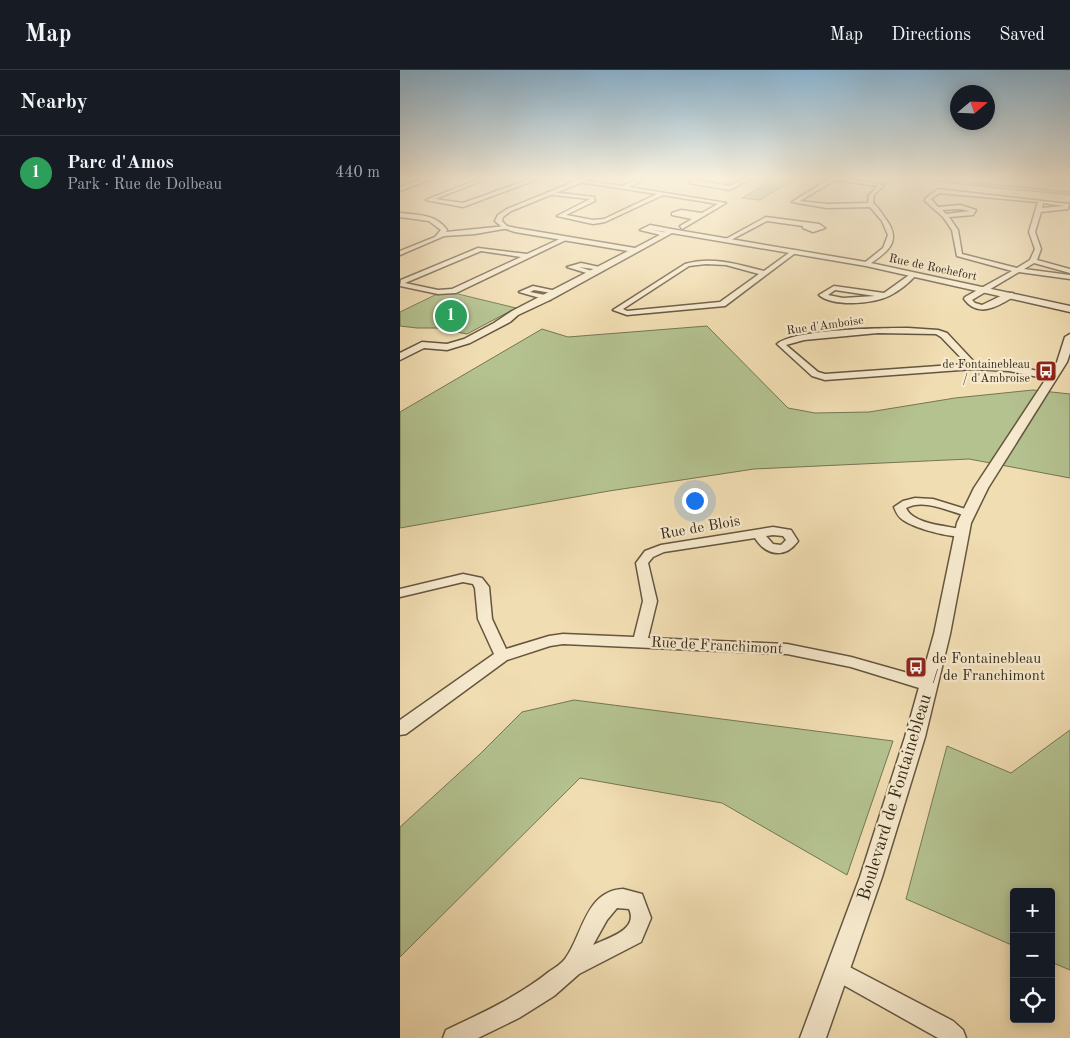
<!DOCTYPE html>
<html lang="en">
<head>
<meta charset="utf-8">
<style>
  :root { --surface:#171b24; --page:#20242c; --text:#f1f3f6; --muted:#9ea1a6; --line:#363941; --accent:#0f766e }
  body { margin:0; font-family:"Old Standard TT",serif; background:var(--page); color:var(--text) }
  .controls { position:absolute; right:15px; bottom:15px; display:grid; overflow:hidden; border-radius:5px; box-shadow:0 2px 12px #0003 }
  .controls button { width:45px; height:45px; display:grid; place-items:center; padding:0; border:0; border-bottom:1px solid var(--line); background:var(--surface); color:var(--text); font:25px sans-serif }
  .compass { position:absolute; left:550px; top:15px; width:45px; height:45px; border-radius:50%; background:var(--surface); box-shadow:0 2px 12px #0003; rotate:71deg }
  .you { position:absolute; left:294px; top:430px; width:18px; height:18px; margin:-12px; border:4px solid #fff; border-radius:50%; background:#1a73e8; box-shadow:0 0 0 8px #1a73e833 }
  .badge { display:grid; place-items:center; width:32px; height:32px; border-radius:50%; background:var(--accent); color:#fff; font-size:16px; font-weight:700 }
  .pin { position:absolute; translate:-50% -50%; border:2px solid #fff; box-shadow:0 1px 5px #0006 }
  .list { margin:0; padding:0; list-style:none }
  h2 { display:flex; justify-content:space-between; align-items:center; height:65px; margin:0; padding:0 20px; font-size:21px }
  h2 small { font-size:16px; font-weight:400; color:var(--muted) }
  .list li { display:grid; grid-template-columns:32px 1fr auto; gap:15px; align-items:center; box-sizing:border-box; height:75px; padding:0 20px; border-top:1px solid var(--line) }
  .list b { display:block; font-size:19px; white-space:nowrap }
  .list p { margin:0; font-size:16px; white-space:nowrap; color:var(--muted) }
  .list em { font-size:16px; font-style:normal; color:var(--muted) }
  .icon { flex:none; width:28px; height:28px; fill:none; stroke:currentColor; stroke-width:2; stroke-linecap:round; stroke-linejoin:round }
  .map { position:relative; flex:none; width:670px; height:968px; overflow:hidden }
  header { display:flex; align-items:center; gap:30px; box-sizing:border-box; height:70px; padding:0 25px; background:var(--surface); border-bottom:1px solid var(--line) }
  header strong { font-size:24px }
  nav { display:flex; gap:28px; margin-inline-start:auto; font-size:18px }
  main { display:flex }
  aside { flex:1; background:var(--surface) }
  .map>svg:first-child { display:block }
</style>
</head>
<body>
<header>
<strong>Map</strong>
<nav><a>Map</a><a>Directions</a><a>Saved</a></nav>
</header>
<main>
<aside>
<h2>Nearby<small></small></h2>
<ul class="list">
<li><span class="badge" style="background:#2e9e5b">1</span><div><b>Parc d'Amos</b><p>Park · Rue de Dolbeau</p></div><em>440 m</em></li>
</ul>
</aside>
<div class="map">
<svg width="670" height="968" viewBox="0 0 670 968">
  <rect width="100%" height="100%" fill="#f1ddb2"/>
  <filter id="stains"><feTurbulence type="fractalNoise" baseFrequency=".004" numOctaves="4"/><feColorMatrix values="0 0 0 0 .2 0 0 0 0 .09 0 0 0 0 .02 0 0 0 .5 -.17"/></filter>
  <radialGradient id="worn" r=".72"><stop offset=".6" stop-color="#630" stop-opacity="0"/><stop offset="1" stop-color="#630" stop-opacity=".3"/></radialGradient>
  <g fill="#b4c290" stroke="#757654">
    <path d="M374,109H394L360,130L342,128Z"/>
    <path d="M510,109H545L670,122V125Z"/>
    <path d="M54,223L116,238L67,264L36,258H17L0,256V242L35,225Z"/>
    <path d="M307,256L388,338L415,343L469,342L555,328L633,320L670,324V408L569,389L354,399L209,421L0,458V342L142,259L168,267Z"/>
    <path d="M174,630L493,671L447,805L322,733L180,708L0,887V757L80,684L122,642Z"/>
    <path d="M670,660V900L651,892V822H614V876L506,829L547,676L611,703Z"/>
  </g>
  <g fill="none" stroke-linecap="round" stroke-linejoin="round">
    <g stroke="#65563f" stroke-width="3">
      <g id="minor">
        <path d="M23,109H31L0,121V117Z"/>
        <path d="M79,109H86L35,129L63,133L130,109H138L63,137L26,130Z"/>
        <path d="M160,109H175L222,116L238,109H245L229,117L326,133L282,159L280,156L292,149L272,145V143L281,140L302,143L318,134L263,125L205,152L193,154L157,146L190,129L153,125L151,122L194,127L195,131L166,145L193,150L204,149L257,124Z"/>
        <path d="M291,109L329,116L343,109H350L330,120L289,113Z"/>
        <path d="M429,109H450L484,115L474,125L473,133C477,136 481,142 485,148C503,171 488,182 468,195L463,194L483,178L488,165L482,151L470,137L427,138L392,132ZM435,110L478,116L469,125L468,133L427,134L400,131Z"/>
        <path d="M538,119L669,134L668,139L641,142L635,162L641,179L637,190L670,199V203L634,193L624,199L670,205V209L619,202L572,230L575,233L582,235L607,223H613V227C597,237 578,248 564,229L565,227L612,201L557,186L552,160L543,147L525,131L526,128ZM539,123L638,132L629,162L635,179L630,190L617,198L562,184L558,160L549,147L573,145L576,140L560,135L538,137L531,129ZM643,133L664,136L642,138ZM560,139L570,141L546,144L542,140Z"/>
        <path d="M0,143C17,145 36,144 47,160L46,162L106,156L109,158L75,164L44,166L0,185V181L35,167L41,160L29,151L0,147Z"/>
        <path d="M366,147L419,154L425,158L413,162L403,158V156L367,151L329,171L324,170Z"/>
        <path d="M250,155L271,159L274,161L271,163L249,159L267,163L265,166L240,160Z"/>
        <path d="M164,167L166,170L56,223L38,224L0,216L1,210L78,178L127,184ZM81,181L121,187L52,219L38,220L5,213Z"/>
        <path d="M393,180L398,181L325,236L227,245L213,240L285,194C312,186 337,194 364,201ZM306,194L326,195L359,204L320,232L227,241L223,239L289,196Z"/>
        <path d="M181,193L204,198L201,200L179,197L195,202V204L193,205L167,197Z"/>
        <path d="M512,203L517,204C510,212 499,221 489,226C473,234 433,237 419,225L434,216L484,223ZM435,220L475,226L443,228L428,225Z"/>
        <path d="M133,216L161,222L157,224L134,220L130,222L150,226V230H147L119,222Z"/>
        <path d="M508,258L538,260L547,263L576,294L609,295L653,304L657,307L653,310L609,301L574,299L425,310L412,306L377,274C394,259 483,258 508,258ZM478,263L536,264L541,267L567,294L425,304L418,302L386,275L404,270Z"/>
        <path d="M515,428L533,429L572,441L574,443L572,445L568,446C549,442 525,428 506,438C513,455 550,456 565,460L567,463L565,466C553,469 514,458 503,450C498,447 496,442 494,437L503,431Z"/>
        <path d="M373,457L391,460L398,471C385,489 366,486 355,468L264,482L253,487L248,493L257,531L248,568L387,574L451,587L529,609L534,611L537,615L534,619L529,621L451,597L387,584L163,574L150,576L107,590L6,664L0,665V650L94,584L78,549L75,518L73,514L63,512L0,527V519L63,504L82,508L89,517L92,549L106,579L149,566L163,564L234,567L243,531L236,493L245,481L261,475ZM373,465L383,466L386,470L381,475L373,474L366,466Z"/>
        <path d="M223,819L242,824L251,848L241,872L179,904L154,926L119,948L78,968H43L46,960C82,943 119,926 150,901C155,898 161,894 165,889C183,865 185,821 223,819ZM217,838L229,839C239,860 207,868 193,875L207,850Z"/>
        <path d="M438,891L553,951L563,960L566,968H538L431,908L428,901L431,894Z"/>
      </g>
    </g>
    <g stroke="#65563f" stroke-width="3">
      <g id="tertiary">
        <path d="M181,109H190L111,141L103,147L102,151L107,156L116,158L235,178L271,159L466,192L670,236V242L466,196L272,163L150,230L118,245L110,252L70,273L47,280L24,278L0,290V283L22,272L47,274L64,269L94,253L112,241L228,181L115,162L103,158L95,151L98,145L107,139Z"/>
        <path d="M670,264V283L667,292L588,418L571,453L550,564L525,667L482,807L426,968H400L460,807L505,667L534,564L557,453L574,418L657,292L665,267Z"/>
      </g>
    </g>
    <use href="#minor" fill="#f6e9cd" fill-rule="evenodd"/>
    <use href="#tertiary" fill="#f6e9cd" fill-rule="evenodd"/>
  </g>
  <linearGradient id="sky" x2="0" y2="1"><stop stop-color="#8ab6d4"/><stop offset="0.44" stop-color="#f9f0dc"/><stop offset="1" stop-color="#f9f0dc" stop-opacity="0"/></linearGradient>
  <rect width="670" height="245" fill="url(#sky)"/>
  <defs>
    <g id="bus-square" transform="scale(1.125)"><rect x="-9" y="-9" width="18" height="18" rx="4" fill="#8f2418" stroke="#f6e9cd"/><path d="M-5-6H5V4H4V6H2V4H-2V6H-4V4H-5ZM-3.5-4V0h7V-4ZM-3.5 1.2v1.5H-2V1.2ZM2 1.2v1.5H3.5V1.2Z" fill="#fff"/></g>
  </defs>
  <g fill-rule="evenodd">
    <use href="#bus-square" x="646" y="301"/>
    <use href="#bus-square" x="516" y="597"/>
  </g>
  <g text-anchor="middle" stroke-width="4.5" stroke-linejoin="round" paint-order="stroke">
    <g font-size="12" fill="#362919" stroke="#f6e9cd">
      <text transform="translate(533 197) rotate(12)" y="4">Rue de Rochefort</text>
      <text transform="translate(425 255) rotate(-8)" y="4">Rue d'Amboise</text>
    </g>
    <g font-size="12" fill="#362919" stroke="#f6e9cd" text-anchor="end">
      <text x="630" y="298">de Fontainebleau<tspan x="630" dy="14">/ d'Ambroise</tspan></text>
    </g>
    <g font-size="15" fill="#362919" stroke="#f6e9cd">
      <text transform="translate(300 457) rotate(-10)" y="5">Rue de Blois</text>
      <text transform="translate(317 575) rotate(3)" y="5">Rue de Franchimont</text>
    </g>
    <g font-size="15" fill="#362919" stroke="#f6e9cd" text-anchor="start">
      <text x="532" y="593">de Fontainebleau<tspan x="532" dy="17">/ de Franchimont</tspan></text>
    </g>
    <g font-size="18" fill="#362919" stroke="#f6e9cd">
      <text transform="translate(494 727) rotate(-73)" y="6">Boulevard de Fontainebleau</text>
    </g>
  </g>
  <rect width="100%" height="100%" filter="url(#stains)"/>
  <rect width="100%" height="100%" fill="url(#worn)"/>
</svg>
<div class="controls">
<button>+</button>
<button>−</button>
<button><svg class="icon" aria-label="locate" viewBox="0 0 24 24"><circle cx="12" cy="12" r="6"/><path d="M12 2v4M12 18v4M2 12h4M18 12h4"/></svg></button>
</div>
<svg class="compass" viewBox="-18 -18 36 36"><path d="M0-13l5 13h-10z" fill="#e53935"/><path d="M0 13l5-13h-10z" fill="#9ea1a6"/></svg>
<div class="you"></div>
<div class="pin badge" style="left:51px;top:246px;background:#2e9e5b">1</div>
</div>
</main>
</body>
</html>
